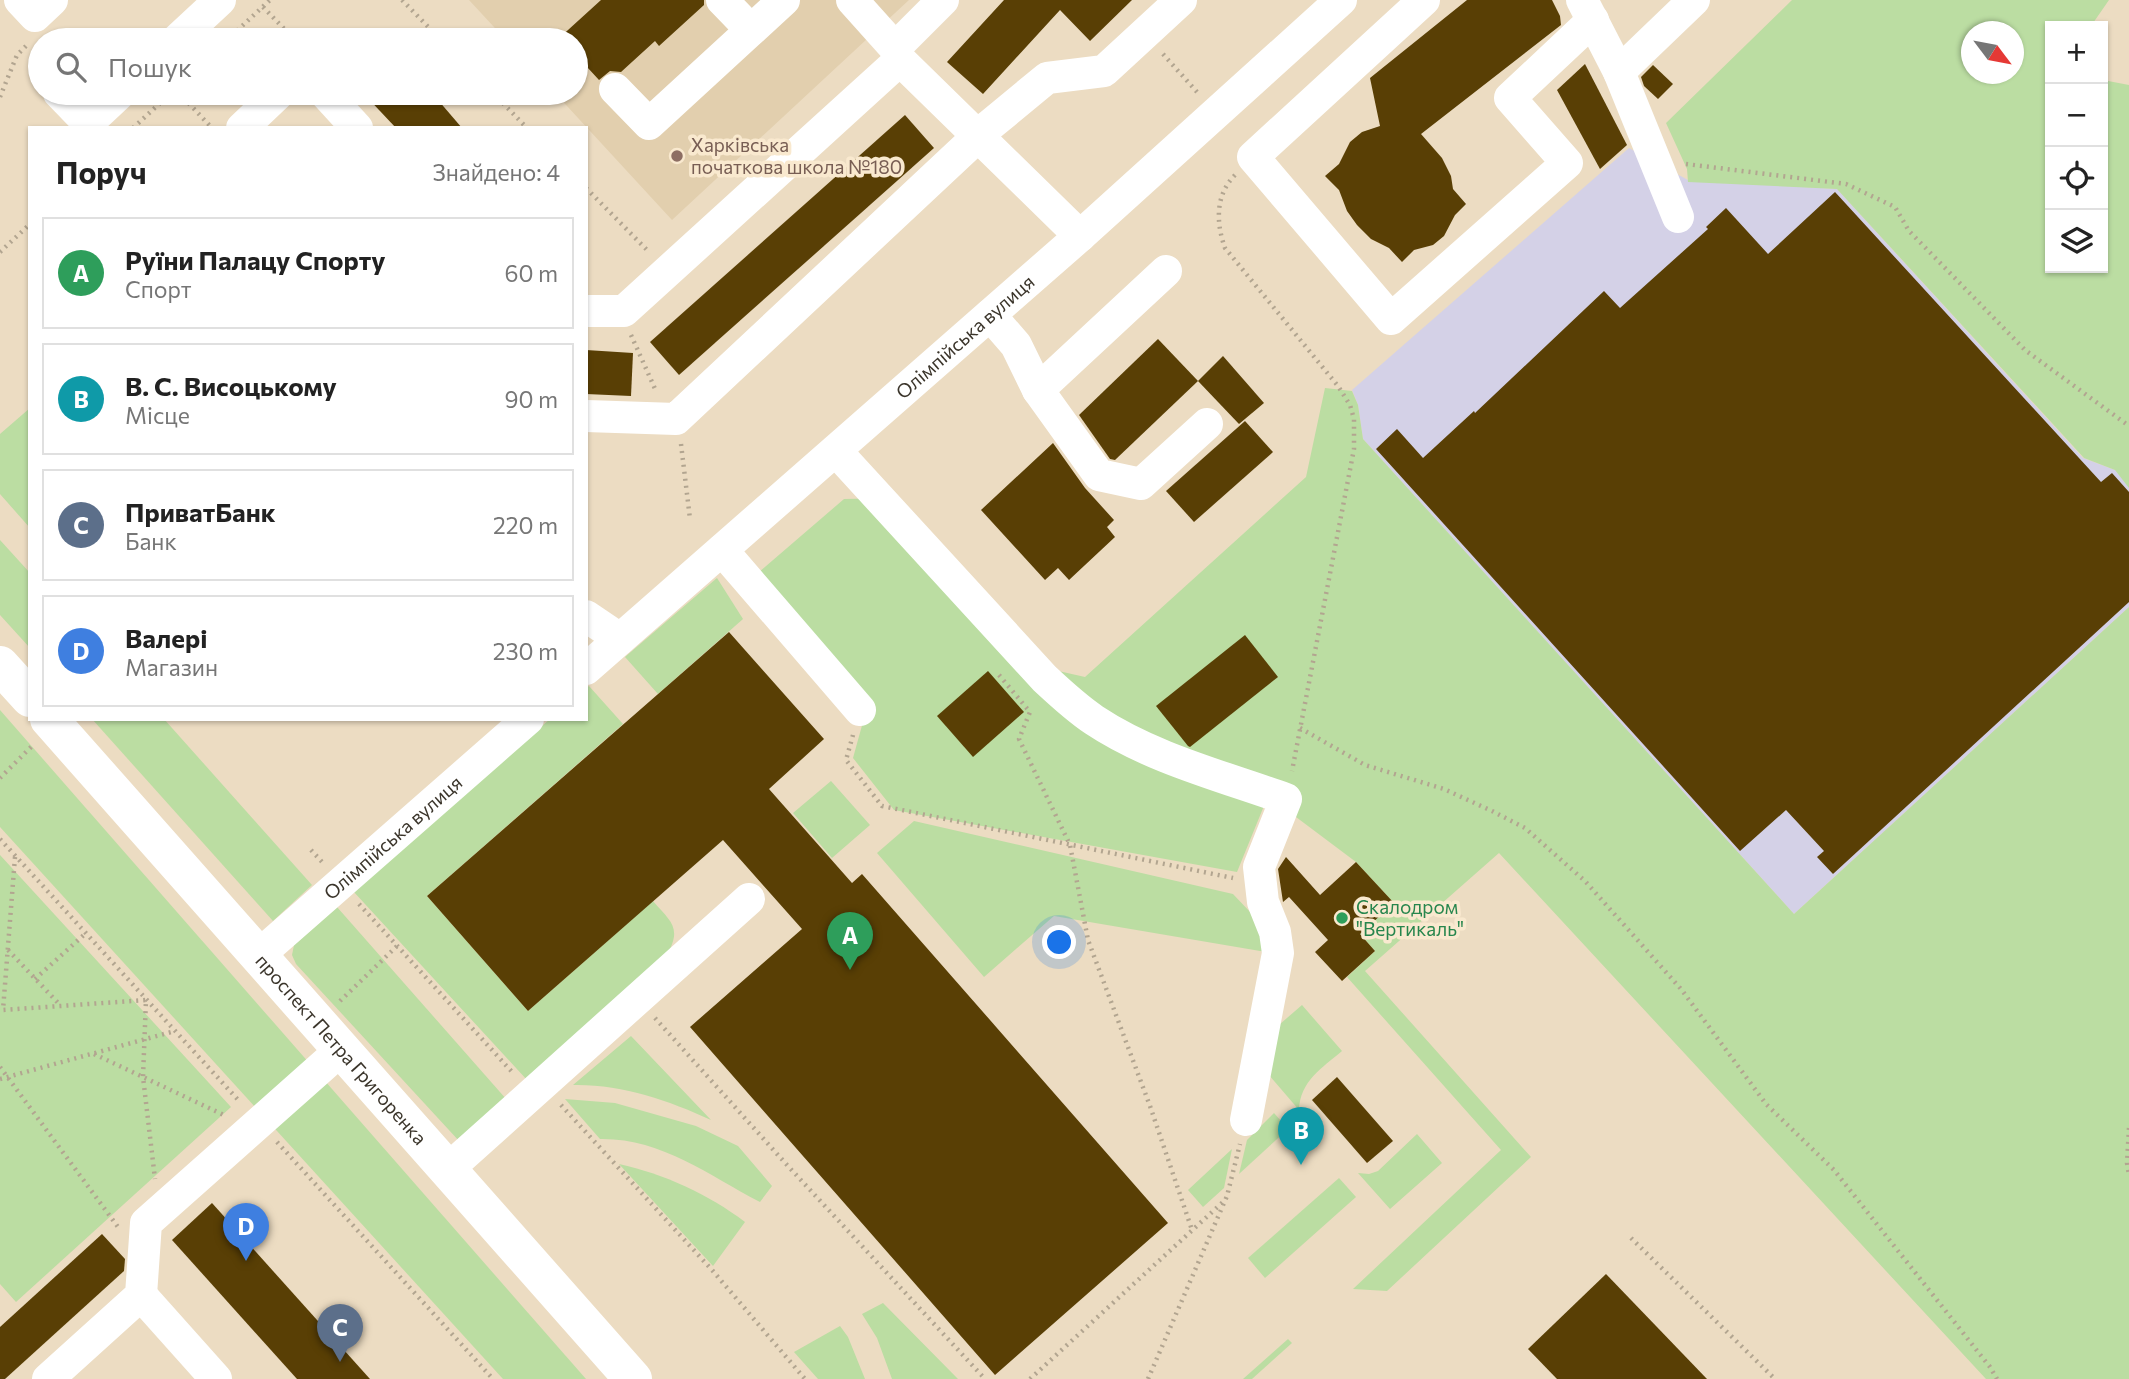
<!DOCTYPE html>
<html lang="uk">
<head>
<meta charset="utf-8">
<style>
  :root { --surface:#fff; --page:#f2f2f2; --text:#222; --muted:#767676; --line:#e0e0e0; --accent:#2563eb }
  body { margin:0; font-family:Commissioner,sans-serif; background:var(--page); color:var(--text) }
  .controls { position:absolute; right:21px; top:21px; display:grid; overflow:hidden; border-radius:0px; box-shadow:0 2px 5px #0004 }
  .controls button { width:63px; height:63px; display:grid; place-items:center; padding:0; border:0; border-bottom:2px solid var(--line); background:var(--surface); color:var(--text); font:35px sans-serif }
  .compass { position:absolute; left:1961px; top:21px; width:63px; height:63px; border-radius:50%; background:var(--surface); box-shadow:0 2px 5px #0004; rotate:122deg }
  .you { position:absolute; left:1060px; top:943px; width:24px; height:24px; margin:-18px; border:5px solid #fff; border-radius:50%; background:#1a73e8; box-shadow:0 0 0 10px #1a73e833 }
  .badge { display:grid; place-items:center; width:46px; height:46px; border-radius:50%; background:var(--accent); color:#fff; font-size:23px; font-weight:700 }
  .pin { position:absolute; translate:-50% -58px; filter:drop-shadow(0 2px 4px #0008) }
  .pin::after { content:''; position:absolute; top:37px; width:24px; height:21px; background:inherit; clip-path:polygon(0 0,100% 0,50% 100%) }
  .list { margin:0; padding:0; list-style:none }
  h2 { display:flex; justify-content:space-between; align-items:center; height:91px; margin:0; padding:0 28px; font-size:30px }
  h2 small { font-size:23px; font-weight:400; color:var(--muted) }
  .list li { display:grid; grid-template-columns:46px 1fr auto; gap:21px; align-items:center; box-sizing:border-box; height:112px; margin:0 14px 14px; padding:0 14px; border:2px solid var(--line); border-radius:0px }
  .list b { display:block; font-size:26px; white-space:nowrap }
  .list p { margin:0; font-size:23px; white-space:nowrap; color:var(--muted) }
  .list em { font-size:23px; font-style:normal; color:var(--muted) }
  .icon { flex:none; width:38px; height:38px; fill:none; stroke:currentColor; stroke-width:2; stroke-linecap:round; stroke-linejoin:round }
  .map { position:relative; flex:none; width:2129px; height:1379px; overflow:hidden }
  .search { position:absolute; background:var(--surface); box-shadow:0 2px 5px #0004; left:28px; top:28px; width:560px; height:77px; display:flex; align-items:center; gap:18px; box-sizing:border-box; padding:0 24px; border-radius:38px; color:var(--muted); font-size:26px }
  .panel { position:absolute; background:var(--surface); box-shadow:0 2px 5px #0004; left:28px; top:126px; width:560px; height:595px; border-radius:0px }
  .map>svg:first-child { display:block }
</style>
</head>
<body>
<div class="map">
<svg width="2129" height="1379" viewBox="0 0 2129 1379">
  <rect width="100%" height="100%" fill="#ecdcc2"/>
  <path fill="#e2cfae" d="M469,0H909L672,220L555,93H576V40H506Z"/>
  <path fill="#d4d1e7" d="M1629,148L1688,180L1837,189L2083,458L2115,470L2129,487V607L1794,914L1363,439L1358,405L1352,390Z"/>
  <g fill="#bbdda2" fill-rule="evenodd">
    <path d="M1792,0H2109L2091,26H2050V268H2103V80L2129,85V488L2115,470L2084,458L1837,189L1688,182L1687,169L1666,123ZM1972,32H2014V74H1972Z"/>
    <path d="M1325,388L1352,391L1358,405L1363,439L1794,914L2129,607V1379H1986L1499,853L1365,971L1531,1157L1387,1291L1353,1289L1501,1150L1347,977L1375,951L1360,934L1393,902L1356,862L1268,796L1237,872L894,810L853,758L866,711L752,578L844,499L892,498L1054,670L1085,677L1306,477Z"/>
    <path d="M30,408V528L0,494V434Z"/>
    <path d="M0,540L30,573V648L0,615Z"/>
    <path d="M717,578L743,619L658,694L625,657Z"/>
    <path d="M589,686L623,724L427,896L528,1011L653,901C670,921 682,927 668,953L527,1080L353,891L550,719H586V688Z"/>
    <path d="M0,710L586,1379H503L0,827Z"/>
    <path d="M92,719H164L312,885L273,921Z"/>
    <path d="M831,781L870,825L832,858L793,813Z"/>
    <path d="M914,821L1233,894L1270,933L1266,952L1054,916L984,977L877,853Z"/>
    <path d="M0,855L231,1107L16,1302L0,1284Z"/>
    <path d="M337,907L507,1100L460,1142L296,964L292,955L294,945Z"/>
    <path d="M1302,1005L1342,1051C1322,1068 1300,1081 1299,1110L1262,1067L1272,1031Z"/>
    <path d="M631,1036L711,1120C668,1100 621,1084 573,1085Z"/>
    <path d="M565,1099L615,1103L696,1126L738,1146L772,1186L760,1202C708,1175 661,1138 600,1139Z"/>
    <path d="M1274,1113L1288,1129L1239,1174L1247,1140Z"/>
    <path d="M1417,1134L1442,1163L1390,1209L1358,1173L1369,1174L1378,1171Z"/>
    <path d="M1232,1149L1224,1188L1203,1207L1188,1190Z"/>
    <path d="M619,1164C664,1174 708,1194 745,1222L713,1266Z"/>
    <path d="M1339,1178L1356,1197L1265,1278L1248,1258Z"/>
    <path d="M883,1303L958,1379H892L877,1338L862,1314Z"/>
    <path d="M840,1326L848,1337L865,1379H818L794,1352Z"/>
    <path d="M1288,1339L1292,1343L1252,1379H1243Z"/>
  </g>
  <g fill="#593f05">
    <path d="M601,0H704V5L659,46L655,41L621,72L610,71L599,80L576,55V40H557Z"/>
    <path d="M1004,0H1132L1090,41L1060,10L983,94L947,62Z"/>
    <path d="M1467,0H1552L1560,16L1561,25L1421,134L1442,158L1451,176L1453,189L1466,204L1455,215L1444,236L1433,245L1414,250L1402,262L1389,248L1371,239L1357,225L1347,211L1339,190L1325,176L1339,164L1350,142L1362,132L1380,126L1370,78Z"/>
    <path d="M1585,64L1627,145L1600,169L1557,90Z"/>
    <path d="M1653,65L1673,84L1658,99L1644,86L1641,77Z"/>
    <path d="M363,93H432L462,128H396Z"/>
    <path d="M905,115L934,148L679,375L650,342Z"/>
    <path d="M1835,192L2101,482L2112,473L2129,492V602L1833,874L1817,857L1824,851L1786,810L1740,851L1376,449L1397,429L1423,458L1474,411L1475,413L1604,291L1620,308L1708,229L1706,227L1726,208L1768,254Z"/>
    <path d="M1158,339L1198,381L1115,460L1110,459L1079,415Z"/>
    <path d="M586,350L633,353L631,396L586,394Z"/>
    <path d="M1223,356L1264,403L1239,424L1198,381Z"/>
    <path d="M1245,421L1273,452L1194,522L1166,491Z"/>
    <path d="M1053,443L1085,488L1114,520L1107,527L1115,537L1069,580L1058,568L1045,580L981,510Z"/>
    <path d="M729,632L824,739L769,789L852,883L862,874L1168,1223L995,1375L690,1027L802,929L723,840L528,1011L427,896Z"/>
    <path d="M1245,635L1278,677L1190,747L1188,746L1156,706Z"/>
    <path d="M988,671L1024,712L973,757L937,716Z"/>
    <path d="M1286,857L1320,895L1356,862L1394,903L1360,934L1375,951L1342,981L1315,952L1328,940L1289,897L1283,902L1278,869Z"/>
    <path d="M1337,1077L1393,1141L1367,1163L1312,1100Z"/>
    <path d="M212,1203L370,1379H297L172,1240Z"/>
    <path d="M102,1234L125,1259L124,1271L5,1379H0V1327Z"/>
    <path d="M1606,1274L1707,1379H1557L1528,1349Z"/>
  </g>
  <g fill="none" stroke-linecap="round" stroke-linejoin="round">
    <g stroke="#b2a590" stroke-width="4.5" stroke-dasharray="2 5" stroke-linecap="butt">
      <path d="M402,0L441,40"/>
      <path d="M263,7L295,40"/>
      <path d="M227,40L270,0"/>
      <path d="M1163,54L1197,92"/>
      <path d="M179,93L212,128"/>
      <path d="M493,93L527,128"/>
      <path d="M0,97L17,55L29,43"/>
      <path d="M133,128L171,93"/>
      <path d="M1686,164L1846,184L1895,207L1909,231L2025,350L2129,426"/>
      <path d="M1235,175C1215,195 1216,223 1225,248L1338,386L1350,405L1354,419V449L1292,771"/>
      <path d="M586,188L649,252"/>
      <path d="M0,252L30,224"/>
      <path d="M631,335L656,391"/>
      <path d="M681,444L690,519"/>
      <path d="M999,675L1030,712L1019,739L1070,845L1088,940L1150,1106L1192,1230"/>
      <path d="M1300,728L1365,765L1444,789L1492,811L1525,828L1585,881L1681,989L1766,1104L1834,1170L1990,1367L1997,1379"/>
      <path d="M853,735L846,760L882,806L1233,878"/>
      <path d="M0,778L33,745"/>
      <path d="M0,839L240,1102"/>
      <path d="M311,850L323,863"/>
      <path d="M15,857L3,1010L146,1000L143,1077L155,1179"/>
      <path d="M359,904L513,1073"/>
      <path d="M8,950L61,1006"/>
      <path d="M35,979L86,933"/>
      <path d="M340,1001L397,946"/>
      <path d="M655,1018L787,1165L985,1379"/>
      <path d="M94,1054L226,1116"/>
      <path d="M0,1067L118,1227"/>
      <path d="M0,1079L175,1031"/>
      <path d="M561,1105L712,1270L805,1379"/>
      <path d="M2129,1128L2127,1163L2129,1175"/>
      <path d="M277,1142L493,1379"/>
      <path d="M1631,1238L1775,1379"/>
      <path d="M1030,1379L1223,1202"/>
      <path d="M1148,1379L1227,1196L1240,1144"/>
    </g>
    <g stroke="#fff" stroke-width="32">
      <path d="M20,0L35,16L52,0"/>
      <path d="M722,0L751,30"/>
      <path d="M852,0L895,48L900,60"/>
      <path d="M1424,0L1253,157L1391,319L1567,163L1510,98L1593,20"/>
      <path d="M1582,0L1619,72L1678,217"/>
      <path d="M177,40L220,0"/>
      <path d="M895,48L943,0"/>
      <path d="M1619,72L1694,0"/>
      <path d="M615,89L649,124L784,0"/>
      <path d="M59,93L88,123L120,93"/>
      <path d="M325,93L357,128"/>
      <path d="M242,128L279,93"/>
      <path d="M586,311H624L900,60L1080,236"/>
      <path d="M990,315L1016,345L1038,390L1099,475L1141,484L1207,424"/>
      <path d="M1038,390L1166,271"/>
      <path d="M586,416L676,419L990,125L1047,78L1104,71L1181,0"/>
      <path d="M836,451L1045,679C1060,693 1076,708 1094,720C1151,758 1222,776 1286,799L1259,867L1263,902L1275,932L1278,953L1246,1120"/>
      <path d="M722,550L860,710"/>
      <path d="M586,616L620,639"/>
      <path id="s1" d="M586,669L1080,236L1341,0"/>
      <path id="s2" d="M259,955L528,719"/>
      <path d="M448,1169L749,899"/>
      <path d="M141,1295L216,1379"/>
      <path d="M48,1379L141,1295L146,1223L342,1049"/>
    </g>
    <g stroke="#fff" stroke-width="38">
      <path d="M0,665L30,698"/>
      <path id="s3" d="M49,719L633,1379"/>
    </g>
  </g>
  <circle fill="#8d6e63" stroke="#f9e9cf" stroke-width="2.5" cx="677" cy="156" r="7"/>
  <circle fill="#2e9e5b" stroke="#f9e9cf" stroke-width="2.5" cx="1342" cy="918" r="7"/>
  <g text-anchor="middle" stroke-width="7" stroke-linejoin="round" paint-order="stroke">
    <g font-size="19" fill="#785e54" stroke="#f9e9cf" text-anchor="start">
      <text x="691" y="152">Харківська<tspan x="691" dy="22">початкова школа №180</tspan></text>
    </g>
    <g font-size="19" fill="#3b352b" stroke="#f9e9cf">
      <text dy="7" stroke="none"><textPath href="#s1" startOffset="504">Олімпійська вулиця</textPath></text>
      <text dy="7" stroke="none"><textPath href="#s2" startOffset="178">Олімпійська вулиця</textPath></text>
      <text dy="7" stroke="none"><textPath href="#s3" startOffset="441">проспект Петра Григоренка</textPath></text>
    </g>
    <g font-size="19" fill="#27864d" stroke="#f9e9cf" text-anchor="start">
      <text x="1356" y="914">Скалодром<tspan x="1356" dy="22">"Вертикаль"</tspan></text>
    </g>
  </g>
</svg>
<div class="controls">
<button>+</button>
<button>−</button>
<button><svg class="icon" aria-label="locate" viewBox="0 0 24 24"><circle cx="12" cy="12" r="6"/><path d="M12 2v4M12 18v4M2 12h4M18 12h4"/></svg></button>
<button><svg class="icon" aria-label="layers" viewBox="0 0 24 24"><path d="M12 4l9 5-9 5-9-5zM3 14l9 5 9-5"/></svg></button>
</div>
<svg class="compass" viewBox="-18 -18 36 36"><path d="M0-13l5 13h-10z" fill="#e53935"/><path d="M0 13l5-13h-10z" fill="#767676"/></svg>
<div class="you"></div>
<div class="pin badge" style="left:850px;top:970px;background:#2e9e5b">A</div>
<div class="pin badge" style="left:1301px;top:1165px;background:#0f9aa8">B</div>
<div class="pin badge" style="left:340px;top:1362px;background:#5c6f8a">C</div>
<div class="pin badge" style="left:246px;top:1261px;background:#3f7fe0">D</div>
<div class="search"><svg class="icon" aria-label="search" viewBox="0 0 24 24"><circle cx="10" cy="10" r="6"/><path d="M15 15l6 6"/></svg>Пошук</div>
<section class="panel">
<h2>Поруч<small>Знайдено: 4</small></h2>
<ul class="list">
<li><span class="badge" style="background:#2e9e5b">A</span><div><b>Руїни Палацу Спорту</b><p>Спорт</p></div><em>60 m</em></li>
<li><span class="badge" style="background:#0f9aa8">B</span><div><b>В. С. Висоцькому</b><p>Місце</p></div><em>90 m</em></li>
<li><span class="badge" style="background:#5c6f8a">C</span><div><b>ПриватБанк</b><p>Банк</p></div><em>220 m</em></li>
<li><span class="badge" style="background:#3f7fe0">D</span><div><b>Валері</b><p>Магазин</p></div><em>230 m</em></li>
</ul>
</section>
</div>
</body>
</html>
